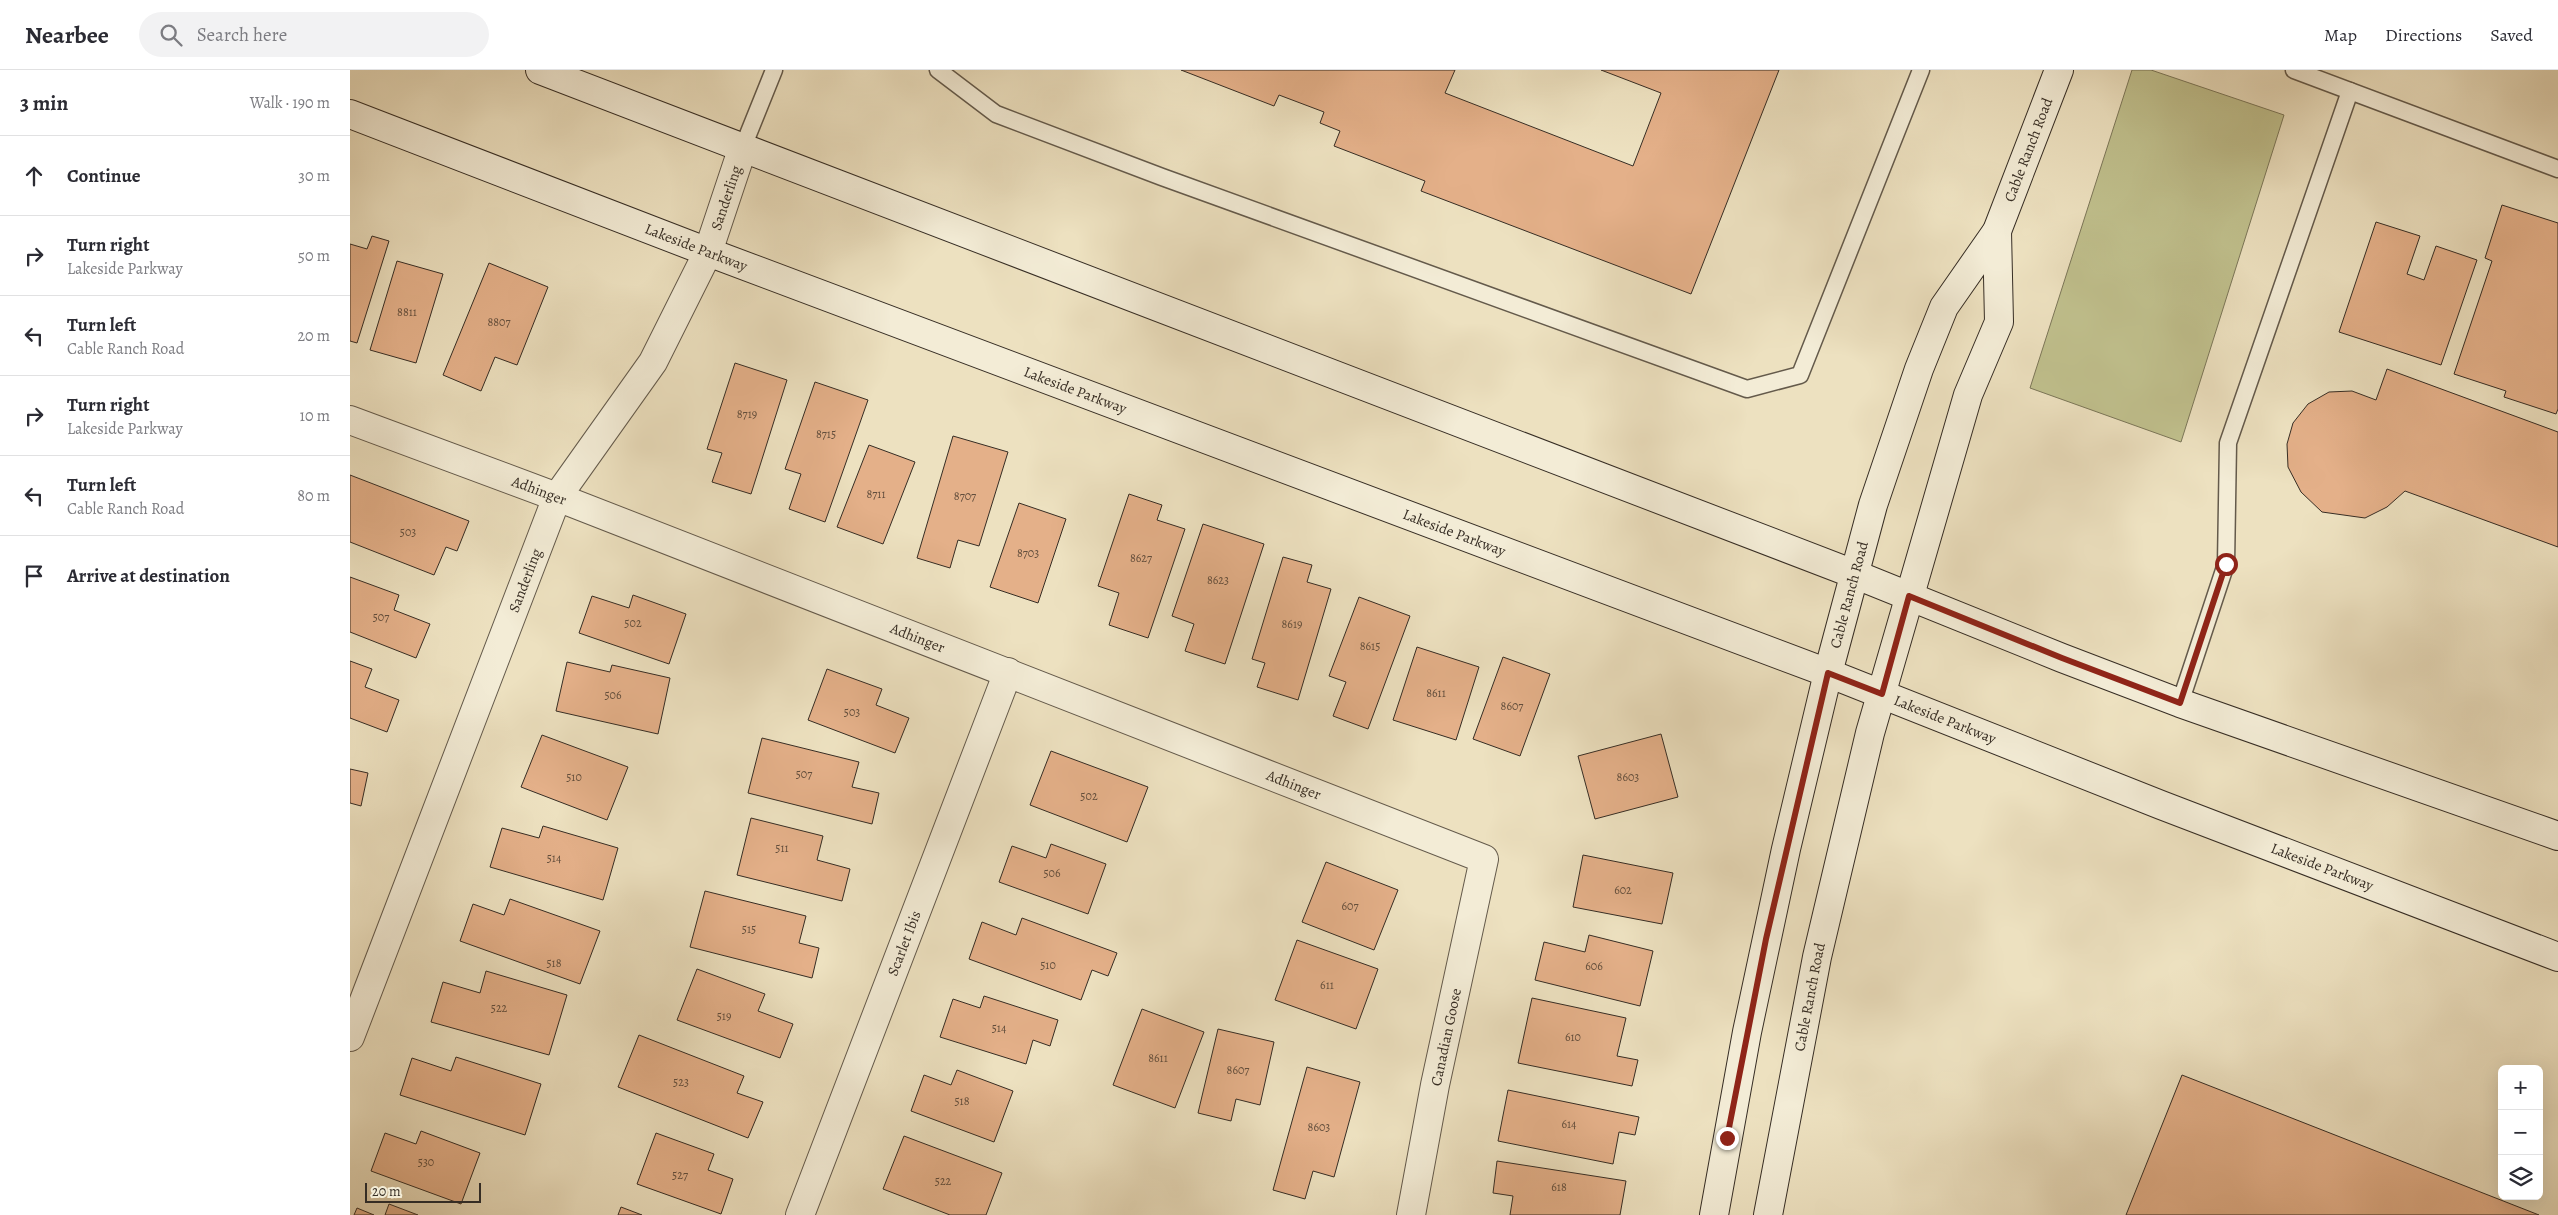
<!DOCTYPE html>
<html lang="en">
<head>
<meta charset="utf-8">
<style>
  :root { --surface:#fff; --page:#f2f2f3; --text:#2b2b33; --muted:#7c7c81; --line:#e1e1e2 }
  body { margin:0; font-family:Alegreya,serif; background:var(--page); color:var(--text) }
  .controls { position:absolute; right:15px; bottom:15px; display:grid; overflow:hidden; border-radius:8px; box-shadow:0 5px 20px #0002 }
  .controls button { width:45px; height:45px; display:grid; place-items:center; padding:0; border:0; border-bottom:1px solid var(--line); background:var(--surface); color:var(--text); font:25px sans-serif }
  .scale { position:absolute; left:15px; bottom:12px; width:116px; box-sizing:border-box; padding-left:5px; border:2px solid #362d24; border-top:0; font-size:14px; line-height:18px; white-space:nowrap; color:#362d24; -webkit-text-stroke:4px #f3ecd6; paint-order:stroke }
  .stop { position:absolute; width:15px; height:15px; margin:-11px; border:4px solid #8f2418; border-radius:50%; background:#fff }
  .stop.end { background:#8f2418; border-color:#fff; box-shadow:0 1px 5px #0008 }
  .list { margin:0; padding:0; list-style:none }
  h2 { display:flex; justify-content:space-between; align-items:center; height:65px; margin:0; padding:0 20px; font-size:21px }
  h2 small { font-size:16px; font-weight:400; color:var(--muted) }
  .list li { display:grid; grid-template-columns:32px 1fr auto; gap:15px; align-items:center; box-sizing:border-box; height:80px; padding:0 20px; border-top:1px solid var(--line) }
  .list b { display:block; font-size:19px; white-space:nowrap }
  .list p { margin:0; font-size:16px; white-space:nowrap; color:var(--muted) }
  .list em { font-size:16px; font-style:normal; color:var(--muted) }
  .icon { flex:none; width:28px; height:28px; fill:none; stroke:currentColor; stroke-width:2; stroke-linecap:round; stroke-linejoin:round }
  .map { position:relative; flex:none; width:2208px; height:1145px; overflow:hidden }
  header { display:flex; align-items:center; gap:30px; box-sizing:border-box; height:70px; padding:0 25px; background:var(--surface); border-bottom:1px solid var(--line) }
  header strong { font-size:24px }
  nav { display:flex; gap:28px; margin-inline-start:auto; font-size:18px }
  .search { width:350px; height:45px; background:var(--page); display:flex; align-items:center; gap:12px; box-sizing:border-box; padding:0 18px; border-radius:28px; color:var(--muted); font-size:19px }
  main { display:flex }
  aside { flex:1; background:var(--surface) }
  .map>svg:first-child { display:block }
</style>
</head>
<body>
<header>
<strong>Nearbee</strong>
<div class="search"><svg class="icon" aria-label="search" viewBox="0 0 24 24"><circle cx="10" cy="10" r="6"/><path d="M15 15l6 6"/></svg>Search here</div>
<nav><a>Map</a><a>Directions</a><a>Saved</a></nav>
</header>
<main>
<aside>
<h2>3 min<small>Walk · 190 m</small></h2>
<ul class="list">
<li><svg class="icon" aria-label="ahead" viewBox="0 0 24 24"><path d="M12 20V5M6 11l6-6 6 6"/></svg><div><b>Continue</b></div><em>30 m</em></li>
<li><svg class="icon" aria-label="right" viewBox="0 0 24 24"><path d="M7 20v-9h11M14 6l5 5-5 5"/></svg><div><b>Turn right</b><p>Lakeside Parkway</p></div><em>50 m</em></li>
<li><svg class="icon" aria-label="left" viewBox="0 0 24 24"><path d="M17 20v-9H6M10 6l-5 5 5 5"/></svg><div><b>Turn left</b><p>Cable Ranch Road</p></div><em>20 m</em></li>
<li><svg class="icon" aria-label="right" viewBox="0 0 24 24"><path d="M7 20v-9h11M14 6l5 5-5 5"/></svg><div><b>Turn right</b><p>Lakeside Parkway</p></div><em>10 m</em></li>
<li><svg class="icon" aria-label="left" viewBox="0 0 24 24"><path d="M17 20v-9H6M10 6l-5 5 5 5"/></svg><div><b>Turn left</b><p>Cable Ranch Road</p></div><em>80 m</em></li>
<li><svg class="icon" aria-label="arrive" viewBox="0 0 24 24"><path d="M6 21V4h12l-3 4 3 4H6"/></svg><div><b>Arrive at destination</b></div></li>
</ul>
</aside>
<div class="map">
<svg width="2208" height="1145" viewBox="0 0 2208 1145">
  <rect width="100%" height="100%" fill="#ede1c0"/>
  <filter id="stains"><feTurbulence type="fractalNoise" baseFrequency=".004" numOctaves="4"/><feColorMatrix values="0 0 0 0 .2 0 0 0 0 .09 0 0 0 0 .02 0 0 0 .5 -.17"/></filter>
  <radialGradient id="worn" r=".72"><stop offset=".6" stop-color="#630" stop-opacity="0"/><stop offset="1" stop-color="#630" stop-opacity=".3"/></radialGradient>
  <path fill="#c0c08d" stroke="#7b7658" d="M1782,0H1801L1934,45L1831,372L1680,318Z"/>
  <g fill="#e4b089" stroke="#362d24">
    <path d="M831,0H1105L1095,23L1283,96L1311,23L1251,0H1429L1341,224L1071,121L1075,111L984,76L990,61L970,53L974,42L929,25L924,36Z"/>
    <path d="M2152,135L2208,153V339L2206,344L2154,327L2156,321L2104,304L2142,191L2135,188Z"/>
    <path d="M2026,152L2070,166L2057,204L2074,210L2086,176L2127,190L2091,295L1989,262Z"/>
    <path d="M22,166L39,171L7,273L0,271V174L17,179Z"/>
    <path d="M47,191L93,204L66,293L20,280Z"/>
    <path d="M139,193L198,217L167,295L145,287L131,321L93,305Z"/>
    <path d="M385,293L437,310L401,424L362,412L372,383L357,379Z"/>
    <path d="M2037,299L2208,362V477L2055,421L2037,437L2015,448L1972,442L1951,422L1938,397L1937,374L1943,353L1958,334L1979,322L2002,321L2026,330Z"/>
    <path d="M465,312L518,330L475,452L439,439L451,404L435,399Z"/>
    <path d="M603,366L658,382L629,476L608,470L600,498L567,488Z"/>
    <path d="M519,375L565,392L533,474L487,457Z"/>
    <path d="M0,405L119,451L107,481L96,477L84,505L0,472Z"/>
    <path d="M779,424L812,435L807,450L835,459L798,568L759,555L769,523L748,516Z"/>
    <path d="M669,433L716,449L688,533L640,517Z"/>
    <path d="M853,454L914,474L875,594L835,581L844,554L822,546Z"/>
    <path d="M933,487L962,495L957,512L981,519L948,630L907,617L915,593L902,589Z"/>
    <path d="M0,507L49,525L44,540L80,554L66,588L0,562Z"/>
    <path d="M283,525L336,544L319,594L229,563L242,526L279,538Z"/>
    <path d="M1009,527L1060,546L1018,659L983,646L996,612L979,606Z"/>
    <path d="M1067,577L1129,597L1106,670L1043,650Z"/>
    <path d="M1153,587L1200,604L1170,686L1123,669Z"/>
    <path d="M0,591L22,599L15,617L49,630L37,662L0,648Z"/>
    <path d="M217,592L260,602L262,595L320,608L308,664L206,641Z"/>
    <path d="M477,599L532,619L526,635L559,648L545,683L458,650Z"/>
    <path d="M1311,664L1328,727L1245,749L1228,686Z"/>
    <path d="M192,665L278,697L257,750L171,717Z"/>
    <path d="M412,668L509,692L502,717L529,723L522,754L398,723Z"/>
    <path d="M701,681L798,717L777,772L680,735Z"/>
    <path d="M0,699L18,703L11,736L0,733Z"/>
    <path d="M401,748L473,766L467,790L500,799L492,831L387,805Z"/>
    <path d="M193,756L268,778L253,830L140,797L152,758L189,768Z"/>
    <path d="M701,774L756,794L738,844L649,812L662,776L696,788Z"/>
    <path d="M1233,785L1323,803L1312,854L1223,837Z"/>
    <path d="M976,792L1048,820L1024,880L952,852Z"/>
    <path d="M355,821L456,846L449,873L469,878L462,908L340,877Z"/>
    <path d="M160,829L250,861L230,914L110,871L123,834L154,845Z"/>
    <path d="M672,848L767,883L758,906L742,900L731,930L619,889L632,852L666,865Z"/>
    <path d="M1239,865L1303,881L1290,936L1185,910L1194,872L1235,882Z"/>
    <path d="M947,870L1028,899L1006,959L925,930Z"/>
    <path d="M347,899L415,924L408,941L443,954L430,988L327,950Z"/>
    <path d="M136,901L217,925L199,985L81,952L93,912L130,923Z"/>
    <path d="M634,926L708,950L700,976L683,970L676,994L590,967L603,929L630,938Z"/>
    <path d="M1182,928L1276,948L1267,986L1288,990L1282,1016L1168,993Z"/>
    <path d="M792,939L854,962L825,1038L763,1015Z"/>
    <path d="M868,959L924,972L910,1035L886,1029L881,1051L848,1043Z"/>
    <path d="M289,965L394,1006L387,1023L413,1032L398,1068L268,1017Z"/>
    <path d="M106,987L191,1014L175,1065L50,1025L62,988L101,1001Z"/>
    <path d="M957,997L1010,1012L984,1107L963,1101L955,1129L923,1120Z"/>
    <path d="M607,1000L663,1021L644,1072L561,1041L574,1005L601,1015Z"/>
    <path d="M1832,1005L2189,1145H1776Z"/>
    <path d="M1158,1020L1289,1047L1285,1065L1269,1062L1263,1094L1148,1071Z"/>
    <path d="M71,1061L130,1083L111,1134L21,1101L35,1063L66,1074Z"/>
    <path d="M306,1063L364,1084L358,1100L383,1109L371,1144L287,1114Z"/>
    <path d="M554,1066L652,1103L636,1145H600L533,1119Z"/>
    <path d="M1147,1091L1276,1111L1270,1145H1160L1163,1126L1143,1123Z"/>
    <path d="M39,1134L68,1145H35Z"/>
    <path d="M271,1137L292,1145H268Z"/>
    <path d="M7,1138L24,1145H4Z"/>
  </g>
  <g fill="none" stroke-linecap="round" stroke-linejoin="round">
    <g stroke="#645a4b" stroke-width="19">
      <g id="lane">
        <path d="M588,0L646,44L812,107L1397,319L1450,305L1571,0"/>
        <path d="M1944,0L2208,99"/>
        <path d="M393,77L424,0"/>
        <path d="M1830,633L1876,494L1878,373L2000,21"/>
      </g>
    </g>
    <g stroke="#645a4b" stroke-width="30">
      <g id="street">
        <path id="s1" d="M0,350L207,427L1134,789L1085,1015L1061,1145"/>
        <path id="s2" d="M0,967L207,427L303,292L358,182L393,77"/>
        <path id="s3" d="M450,1145L658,602"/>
      </g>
    </g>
    <g stroke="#362d24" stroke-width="30">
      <g id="secondary">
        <path d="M190,0L1504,504L1712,588L1830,633L2208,766"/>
        <path id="s4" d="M0,44L358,182L1478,603L1811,735L2208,887"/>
        <path id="s5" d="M1364,1145L1397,962L1436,779L1478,603L1523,435L1569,299L1594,237L1647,161L1709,0"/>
        <path id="s6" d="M1418,1145L1467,887L1520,663L1618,325L1649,252L1647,161"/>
      </g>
    </g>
    <use href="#lane" stroke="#f3ecd6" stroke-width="16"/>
    <use href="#street" stroke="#f3ecd6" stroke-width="28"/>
    <use href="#secondary" stroke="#f3ecd6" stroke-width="28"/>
  </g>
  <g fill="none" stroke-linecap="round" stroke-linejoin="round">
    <path stroke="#8f2418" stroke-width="6" d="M1377,1068L1416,869L1478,603L1532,624L1559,526L1712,588L1830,633L1876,494"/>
  </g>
  <g text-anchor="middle" stroke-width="4" stroke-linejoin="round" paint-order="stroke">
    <g font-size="12" fill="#624e3d">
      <text x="57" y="246">8811</text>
      <text x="149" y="256">8807</text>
      <text x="397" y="348">8719</text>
      <text x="476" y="368">8715</text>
      <text x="526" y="428">8711</text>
      <text x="615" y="430">8707</text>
      <text x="58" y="466">503</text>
      <text x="678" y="487">8703</text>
      <text x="791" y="492">8627</text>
      <text x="868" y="514">8623</text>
      <text x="31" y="551">507</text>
      <text x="283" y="557">502</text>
      <text x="942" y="558">8619</text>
      <text x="1020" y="580">8615</text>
      <text x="1086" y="627">8611</text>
      <text x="263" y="629">506</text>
      <text x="1162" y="640">8607</text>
      <text x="502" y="646">503</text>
      <text x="454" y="708">507</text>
      <text x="224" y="711">510</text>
      <text x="1278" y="711">8603</text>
      <text x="739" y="730">502</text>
      <text x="432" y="782">511</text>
      <text x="204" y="792">514</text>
      <text x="702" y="807">506</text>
      <text x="1273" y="824">602</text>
      <text x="1000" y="840">607</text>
      <text x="399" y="863">515</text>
      <text x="204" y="897">518</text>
      <text x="698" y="899">510</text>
      <text x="1244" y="900">606</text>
      <text x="977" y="919">611</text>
      <text x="149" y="942">522</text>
      <text x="374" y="950">519</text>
      <text x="649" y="962">514</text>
      <text x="1223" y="971">610</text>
      <text x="808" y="992">8611</text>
      <text x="888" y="1004">8607</text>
      <text x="331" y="1016">523</text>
      <text x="612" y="1035">518</text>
      <text x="1219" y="1058">614</text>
      <text x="969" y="1061">8603</text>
      <text x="76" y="1096">530</text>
      <text x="330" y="1109">527</text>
      <text x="593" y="1115">522</text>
      <text x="1209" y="1121">618</text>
    </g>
    <g font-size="15" fill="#362d24" stroke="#f3ecd6">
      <text dy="5" stroke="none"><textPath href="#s5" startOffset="1118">Cable Ranch Road</textPath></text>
      <text dy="5" stroke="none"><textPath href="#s2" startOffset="924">Sanderling</textPath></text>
      <text dy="5" stroke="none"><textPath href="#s4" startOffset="371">Lakeside Parkway</textPath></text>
      <text dy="5" stroke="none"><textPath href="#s4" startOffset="776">Lakeside Parkway</textPath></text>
      <text dy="5" stroke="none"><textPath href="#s1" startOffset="202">Adhinger</textPath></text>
      <text dy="5" stroke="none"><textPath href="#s4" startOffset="1181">Lakeside Parkway</textPath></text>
      <text dy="5" stroke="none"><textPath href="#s2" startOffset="489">Sanderling</textPath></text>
      <text dy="5" stroke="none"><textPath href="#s5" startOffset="635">Cable Ranch Road</textPath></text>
      <text dy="5" stroke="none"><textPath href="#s1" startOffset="608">Adhinger</textPath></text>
      <text dy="5" stroke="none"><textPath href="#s4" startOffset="1706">Lakeside Parkway</textPath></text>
      <text dy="5" stroke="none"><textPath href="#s1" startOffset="1012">Adhinger</textPath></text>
      <text dy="5" stroke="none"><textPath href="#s4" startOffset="2111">Lakeside Parkway</textPath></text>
      <text dy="5" stroke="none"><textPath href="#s3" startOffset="291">Scarlet Ibis</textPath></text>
      <text dy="5" stroke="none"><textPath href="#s6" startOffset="222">Cable Ranch Road</textPath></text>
      <text transform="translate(1096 967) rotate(-78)" y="5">Canadian Goose</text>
    </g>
  </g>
  <rect width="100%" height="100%" filter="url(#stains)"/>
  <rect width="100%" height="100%" fill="url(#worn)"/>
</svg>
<div class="controls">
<button>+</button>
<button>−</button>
<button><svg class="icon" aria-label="layers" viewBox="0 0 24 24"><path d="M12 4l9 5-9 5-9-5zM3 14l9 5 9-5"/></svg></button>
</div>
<div class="scale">20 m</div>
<div class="stop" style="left:1876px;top:494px"></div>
<div class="stop end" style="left:1377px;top:1068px"></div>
</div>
</main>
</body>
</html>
